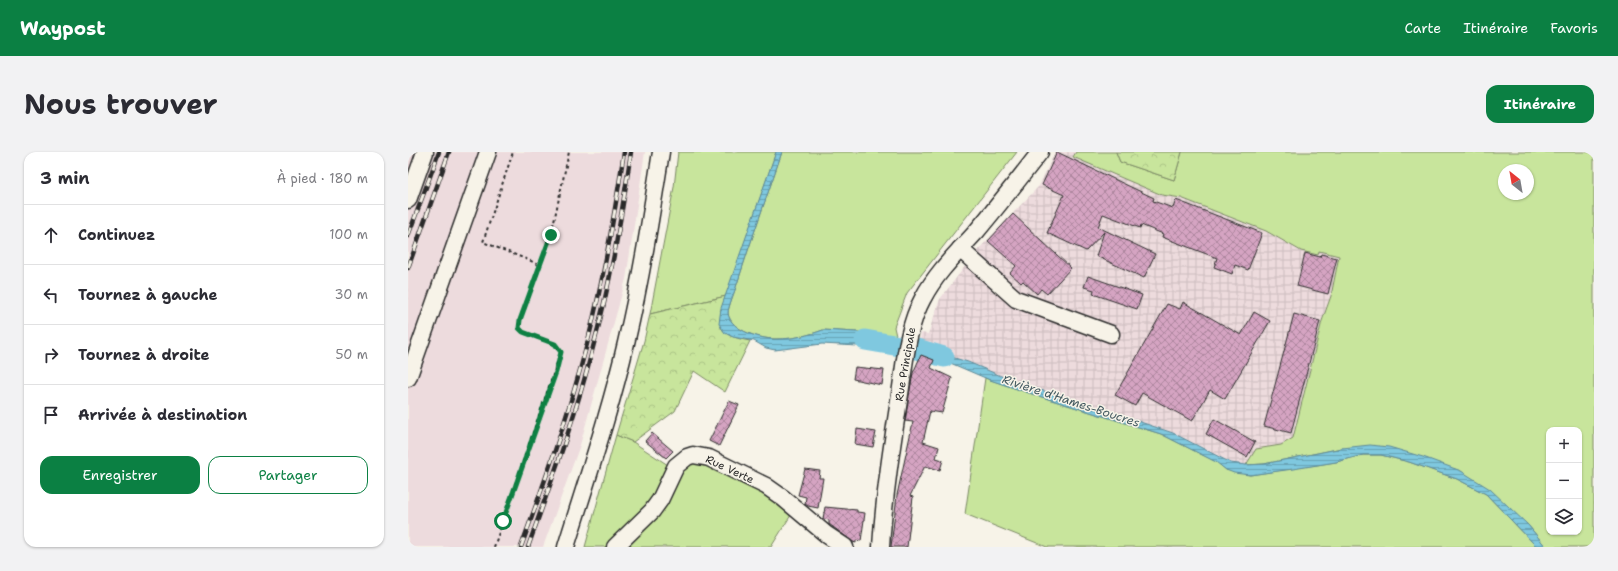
<!DOCTYPE html>
<html lang="fr">
<head>
<meta charset="utf-8">
<style>
  :root { --surface:#fff; --page:#f2f2f3; --text:#2b2b33; --muted:#7c7c81; --line:#e1e1e2; --accent:#0b8043 }
  body { margin:0; font-family:"Shantell Sans",sans-serif; background:var(--page); color:var(--text) }
  .controls { position:absolute; right:12px; bottom:12px; display:grid; overflow:hidden; border-radius:8px; box-shadow:0 1px 3px #0004 }
  .controls button { width:36px; height:36px; display:grid; place-items:center; padding:0; border:0; border-bottom:1px solid var(--line); background:var(--surface); color:var(--text); font:20px sans-serif }
  .compass { position:absolute; left:1090px; top:12px; width:36px; height:36px; border-radius:50%; background:var(--surface); box-shadow:0 1px 3px #0004; rotate:329deg }
  .stop { position:absolute; width:12px; height:12px; margin:-9px; border:3px solid #0b8043; border-radius:50%; background:#fff }
  .stop.end { background:#0b8043; border-color:#fff; box-shadow:0 1px 4px #0008 }
  .list { margin:0; padding:0; list-style:none }
  h2 { display:flex; justify-content:space-between; align-items:center; height:52px; margin:0; padding:0 16px; font-size:17px }
  h2 small { font-size:13px; font-weight:400; color:var(--muted) }
  .list li { display:grid; grid-template-columns:26px 1fr auto; gap:12px; align-items:center; box-sizing:border-box; height:60px; padding:0 16px; border-top:1px solid var(--line) }
  .list b { display:block; font-size:15px; white-space:nowrap }
  .list em { font-size:13px; font-style:normal; color:var(--muted) }
  .actions { display:flex; gap:8px; padding:12px 16px }
  .actions a { flex:1; padding:9px 0; border:1px solid var(--accent); border-radius:12px; text-align:center; font-size:14px; color:var(--accent) }
  .actions .main { background:var(--accent); color:#fff }
  .icon { flex:none; width:22px; height:22px; fill:none; stroke:currentColor; stroke-width:2; stroke-linecap:round; stroke-linejoin:round }
  .map { position:relative; flex:none; width:1186px; height:395px; overflow:hidden; border-radius:12px }
  header { display:flex; align-items:center; gap:24px; box-sizing:border-box; height:56px; padding:0 20px; background:var(--accent); color:#fff }
  header strong { font-size:19px }
  nav { display:flex; gap:22px; margin-inline-start:auto; font-size:14px }
  .intro { display:flex; align-items:center; justify-content:space-between; box-sizing:border-box; height:96px; padding:0 24px }
  h1 { margin:0; font-size:28px }
  .button { padding:10px 18px; border-radius:12px; background:var(--accent); color:#fff; font-size:14px; font-weight:700 }
  main { display:flex; gap:24px; padding:0 24px }
  aside { flex:1; background:var(--surface); border-radius:12px; box-shadow:0 1px 3px #0004 }
  .map>svg:first-child { display:block }
</style>
</head>
<body>
<header>
<strong>Waypost</strong>
<nav><a>Carte</a><a>Itinéraire</a><a>Favoris</a></nav>
</header>
<div class="intro"><h1>Nous trouver</h1><a class="button">Itinéraire</a></div>
<main>
<aside>
<h2>3 min<small>À pied · 180 m</small></h2>
<ul class="list">
<li><svg class="icon" aria-label="ahead" viewBox="0 0 24 24"><path d="M12 20V5M6 11l6-6 6 6"/></svg><div><b>Continuez</b></div><em>100 m</em></li>
<li><svg class="icon" aria-label="left" viewBox="0 0 24 24"><path d="M17 20v-9H6M10 6l-5 5 5 5"/></svg><div><b>Tournez à gauche</b></div><em>30 m</em></li>
<li><svg class="icon" aria-label="right" viewBox="0 0 24 24"><path d="M7 20v-9h11M14 6l5 5-5 5"/></svg><div><b>Tournez à droite</b></div><em>50 m</em></li>
<li><svg class="icon" aria-label="arrive" viewBox="0 0 24 24"><path d="M6 21V4h12l-3 4 3 4H6"/></svg><div><b>Arrivée à destination</b></div></li>
</ul>
<div class="actions"><a class="main">Enregistrer</a><a>Partager</a></div>
</aside>
<div class="map">
<svg width="1186" height="395" viewBox="0 0 1186 395">
  <defs>
    <pattern id="industrial-grid" width="8" height="8" patternUnits="userSpaceOnUse"><rect width="8" height="8" fill="#eddbdd"/><path d="M0 4h8M4 0v8" fill="none" stroke="#cbbcbe"/></pattern>
    <pattern id="forest-crowns" width="20" height="18" patternUnits="userSpaceOnUse"><rect width="20" height="18" fill="#c8e59c"/><path d="M2 6a3 3 0 1 1 6 0M12 15a3 3 0 1 1 6 0" fill="none" stroke="#acc587"/></pattern>
    <pattern id="water-rules" width="6" height="5" patternUnits="userSpaceOnUse"><rect width="6" height="5" fill="#7fc8df"/><path d="M0 2.5h6" fill="none" stroke="#68a3b5"/></pattern>
    <pattern id="building-cross-hatch" width="8" height="8" patternUnits="userSpaceOnUse"><rect width="8" height="8" fill="#d5a4c2"/><path d="M0 0l8 8M0 8l8-8" fill="none" stroke="#ad869e"/></pattern>
  </defs>
  <rect width="100%" height="100%" fill="#f7f3e8"/>
  <filter id="ink" filterUnits="userSpaceOnUse"><feTurbulence type="fractalNoise" baseFrequency=".025" numOctaves="2"/><feDisplacementMap in="SourceGraphic" scale="8" xChannelSelector="R" yChannelSelector="G"/><feConvolveMatrix kernelMatrix="1 2 1 2 8 2 1 2 1" color-interpolation-filters="sRGB"/></filter>
  <g filter="url(#ink)">
    <path fill="#eddbdd" d="M0,0H237L218,127L172,293L135,395H0Z"/>
    <path fill="url(#industrial-grid)" d="M647,0H668L665,5L754,43L773,46L858,79L893,99L910,103L911,99L931,104L923,144L914,169L885,287L873,293L848,297L838,313L823,311L765,281L667,248L612,232L560,210L510,195L513,181L520,182L532,147L568,100L631,34Z"/>
    <g fill="#c8e59c" stroke="#7a8864" fill-rule="evenodd">
      <path d="M270,0H368L318,144L242,162L266,35Z"/>
      <path d="M374,0H609L499,141L486,175L488,184L464,181L415,178C402,183 384,187 370,187C355,188 322,179 320,161C320,155 327,139 329,132C343,88 359,44 374,0Z"/>
      <path d="M668,0H708L712,10L766,28L774,0H1186V395H1138L1120,373L1053,319L1036,314L934,296L856,312L838,313L848,297L873,293L885,286L914,169L923,144L931,104L911,99L910,103L893,99L858,79L773,46L754,43L665,5ZM1096,18H1120V42H1096ZM1141,278H1171V380H1141Z"/>
      <path d="M577,226L621,241L753,282L809,310L818,318L842,323L928,310L955,303H973L1001,310L1049,327L1078,342L1129,395H639L557,362Z"/>
      <path d="M208,283L225,290L260,313L291,308L360,341L383,363L363,395H177Z"/>
    </g>
    <g fill="url(#forest-crowns)" stroke="#7a8864">
      <path d="M708,0H774L766,28L712,10Z"/>
      <path d="M318,144C307,175 309,183 342,189L317,240L286,219L267,259L225,290L208,283L236,189L242,162Z"/>
    </g>
    <g fill="url(#water-rules)" stroke="#5d8997">
      <path d="M368,0H374C359,44 343,88 329,132C327,139 320,155 320,161C322,179 355,188 370,187C384,187 402,183 415,178L464,181L488,184L485,196L414,192L367,198L358,196L346,189L325,185L317,181L311,172L313,156Z"/>
      <path d="M510,195L560,210L612,232L667,248L765,281L823,311L838,313L856,312L934,296L962,293L981,295L1015,305L1053,319L1082,337L1120,373L1138,395H1129L1078,342L1049,327L1001,310L973,303H955L928,310L885,317L842,323L826,321L818,318L808,310L753,282L621,241L582,228L526,204L507,201Z"/>
    </g>
    <g fill="none" stroke-linecap="round" stroke-linejoin="round">
      <path stroke="#7fc8df" stroke-width="21" d="M457,188L509,197L536,205"/>
    </g>
    <g fill="url(#building-cross-hatch)" stroke="#2b2b2b">
      <path d="M649,0L746,46L745,49L765,56L768,48L854,81L840,118L827,113L824,122L806,115L809,106L754,85L755,82L733,73L732,76L695,62L690,75L747,102L736,126L688,104L696,80L678,99L639,81L656,43L634,33Z"/>
      <path d="M605,62L663,116L639,142L633,137L629,142L615,129L613,131L602,121L608,114L580,89Z"/>
      <path d="M897,101L912,105L913,102L929,106L920,142L889,134Z"/>
      <path d="M680,124L734,143L729,157L685,142L686,138L676,135Z"/>
      <path d="M775,150L833,183L846,160L862,169L817,247L802,238L784,269L734,241L727,254L707,243L759,152L772,157Z"/>
      <path d="M886,162L912,169L883,281L856,274Z"/>
      <path d="M513,203L526,208L523,216L544,226L534,261L522,259L515,290L531,295L528,306L535,308L532,318L517,314L502,344L505,345L499,395H483L489,343L505,270L497,269L501,243L505,221Z"/>
      <path d="M447,215L476,218L474,233L445,227Z"/>
      <path d="M321,249L331,253L311,294L301,289Z"/>
      <path d="M806,267L847,290L839,305L798,282Z"/>
      <path d="M449,277L468,280L465,295L447,292Z"/>
      <path d="M244,281L265,299L258,306L237,289Z"/>
      <path d="M397,317L412,319L411,326H415L410,356L400,354L397,352L398,345L390,343Z"/>
      <path d="M417,355L449,358V360L457,361L453,389L448,388V391L445,390L421,372V368L415,367Z"/>
    </g>
    <g fill="none" stroke-linecap="round" stroke-linejoin="round">
      <g stroke="#2b2b2b" stroke-width="19">
        <g id="minor">
          <path d="M0,48L17,0"/>
          <path d="M552,97L608,147L703,182"/>
          <path d="M0,226L80,0"/>
          <path d="M158,395C179,327 202,260 218,191C233,128 243,64 253,0"/>
          <path d="M207,395L244,359L252,348L268,314L279,305L285,303L301,306L358,334L375,346L419,383L437,395"/>
          <path d="M473,395C476,344 484,293 492,242C497,210 499,175 515,146C528,121 549,101 568,80C590,54 611,27 632,0"/>
        </g>
      </g>
      <g stroke="#2b2b2b" stroke-width="2" stroke-dasharray="3 3" stroke-linecap="butt">
        <path d="M132,114L143,83L161,0"/>
        <path d="M86,395L153,200L147,192L115,180L111,176L112,168L132,114L123,109L75,90L105,0"/>
      </g>
      <use href="#minor" stroke="#f7f3e8" stroke-width="16"/>
      <g stroke="#2b2b2b" stroke-width="4.5">
        <g id="rail">
          <path d="M0,84L31,0"/>
          <path d="M0,116L41,0"/>
          <path d="M113,395C137,329 160,264 178,196C195,132 206,66 216,0"/>
          <path d="M120,395C143,330 167,266 184,199C202,134 213,67 223,0"/>
        </g>
      </g>
      <use href="#rail" stroke="#f7f3e8" stroke-width="3" stroke-dasharray="9" stroke-linecap="butt"/>
    </g>
  </g>
  <g fill="none" stroke-linecap="round" stroke-linejoin="round" filter="url(#ink)">
    <path stroke="#0b8043" stroke-width="5" d="M95,369L148,220L153,200L147,192L115,180L111,176L112,168L143,83"/>
  </g>
  <g text-anchor="middle" stroke-width="3" stroke-linejoin="round" paint-order="stroke">
    <g font-size="11" fill="#2b2b2b" stroke="#f7f3e8">
      <text transform="translate(497 212) rotate(-80)" y="4">Rue Principale</text>
      <text transform="translate(322 317) rotate(25)" y="4">Rue Verte</text>
    </g>
    <g font-size="12" font-style="italic" fill="#445a61" stroke="#f7f3e8">
      <text transform="translate(663 249) rotate(18)" y="4">Rivière d'Hames-Boucres</text>
    </g>
  </g>
</svg>
<div class="controls">
<button>+</button>
<button>−</button>
<button><svg class="icon" aria-label="layers" viewBox="0 0 24 24"><path d="M12 4l9 5-9 5-9-5zM3 14l9 5 9-5"/></svg></button>
</div>
<svg class="compass" viewBox="-18 -18 36 36"><path d="M0-13l5 13h-10z" fill="#e53935"/><path d="M0 13l5-13h-10z" fill="#7c7c81"/></svg>
<div class="stop" style="left:95px;top:369px"></div>
<div class="stop end" style="left:143px;top:83px"></div>
</div>
</main>
</body>
</html>
